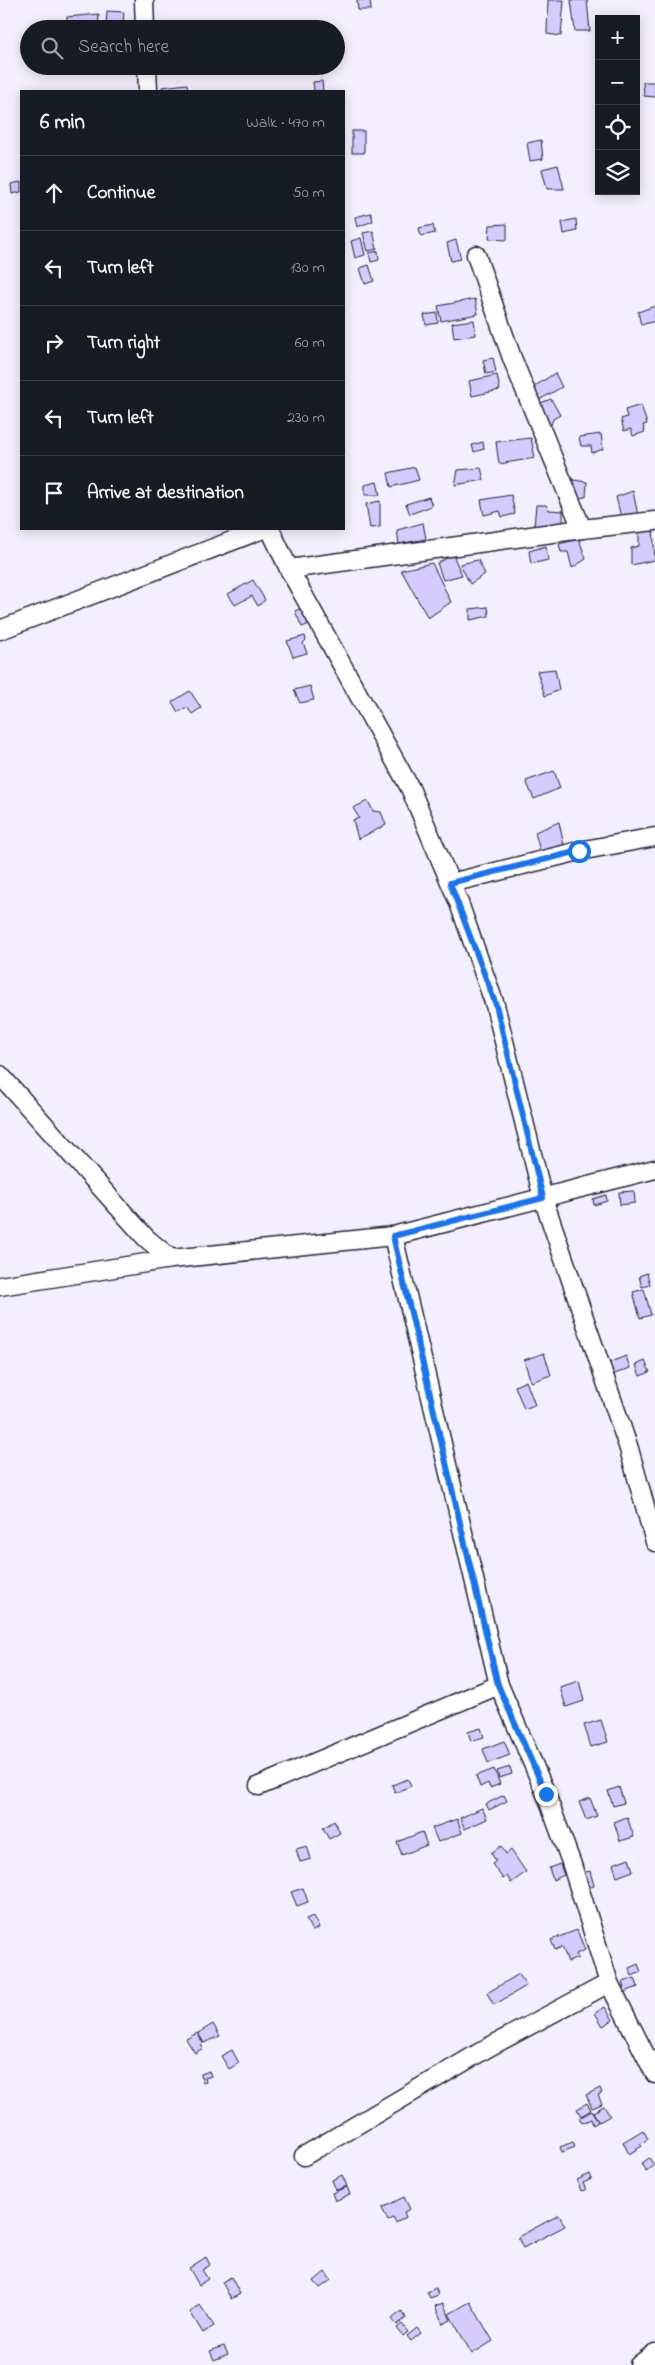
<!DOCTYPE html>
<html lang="en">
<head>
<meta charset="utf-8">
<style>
  :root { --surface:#171b24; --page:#242831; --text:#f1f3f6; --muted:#9ea1a6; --line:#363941 }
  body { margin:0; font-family:"Indie Flower",sans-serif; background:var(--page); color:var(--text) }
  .controls { position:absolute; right:15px; top:15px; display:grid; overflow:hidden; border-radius:0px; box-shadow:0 2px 12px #0003 }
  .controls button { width:45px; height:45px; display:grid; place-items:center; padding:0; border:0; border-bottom:1px solid var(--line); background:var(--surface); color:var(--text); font:25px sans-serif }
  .stop { position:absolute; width:15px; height:15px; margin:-11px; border:4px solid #1a73e8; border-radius:50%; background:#fff }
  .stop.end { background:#1a73e8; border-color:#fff; box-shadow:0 1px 5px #0008 }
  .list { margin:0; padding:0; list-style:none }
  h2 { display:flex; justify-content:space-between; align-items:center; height:65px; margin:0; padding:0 20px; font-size:21px }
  h2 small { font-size:16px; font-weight:400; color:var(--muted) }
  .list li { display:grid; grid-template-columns:32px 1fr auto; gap:15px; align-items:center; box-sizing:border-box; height:75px; padding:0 20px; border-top:1px solid var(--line) }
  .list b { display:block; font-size:19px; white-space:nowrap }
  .list em { font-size:16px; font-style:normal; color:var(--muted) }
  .icon { flex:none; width:28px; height:28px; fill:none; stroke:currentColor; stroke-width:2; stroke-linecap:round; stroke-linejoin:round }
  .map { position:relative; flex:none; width:655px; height:2365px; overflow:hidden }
  .search { position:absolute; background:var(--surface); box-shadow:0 2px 12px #0003; left:20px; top:20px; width:325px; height:55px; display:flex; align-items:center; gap:12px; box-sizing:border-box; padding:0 18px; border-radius:28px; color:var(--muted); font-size:19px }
  .panel { position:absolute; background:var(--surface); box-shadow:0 2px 12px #0003; left:20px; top:90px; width:325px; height:440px; border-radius:0px }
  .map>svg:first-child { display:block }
</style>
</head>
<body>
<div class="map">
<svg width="655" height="2365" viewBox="0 0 655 2365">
  <rect width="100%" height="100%" fill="#f3effe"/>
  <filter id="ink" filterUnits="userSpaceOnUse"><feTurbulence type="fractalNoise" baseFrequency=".02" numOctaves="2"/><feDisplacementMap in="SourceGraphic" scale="10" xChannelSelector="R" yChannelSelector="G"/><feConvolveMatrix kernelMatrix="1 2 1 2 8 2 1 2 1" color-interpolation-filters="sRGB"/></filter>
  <g filter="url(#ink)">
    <g fill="#d6cbfd" stroke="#22223b">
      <path d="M357,0H370L371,10H358Z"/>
      <path d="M548,0H564L561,36L547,34Z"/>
      <path d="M571,0H587L590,31H575Z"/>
      <path d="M107,11L124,12L123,27H106Z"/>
      <path d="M99,14L98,29H66L67,17Z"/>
      <path d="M322,81L323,91H314L313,82Z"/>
      <path d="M643,82H655V97L644,96Z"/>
      <path d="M187,84L188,91H162V87Z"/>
      <rect x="352" y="131" width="12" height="22"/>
      <path d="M541,140L543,159L530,161L527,143Z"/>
      <path d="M558,165L564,189H547L542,169Z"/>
      <path d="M21,182V192L12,194L11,184Z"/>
      <path d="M371,213L373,221L357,227L355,217Z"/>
      <path d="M576,219L577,231L564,234L562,222Z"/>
      <path d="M507,224V240L489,239L490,225Z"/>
      <path d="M433,225L435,233L421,236L419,228Z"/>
      <path d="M373,231L377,249L368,251L363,233Z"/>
      <path d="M361,238L365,255L355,258L351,241Z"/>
      <path d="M456,240L461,259L451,261L447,243Z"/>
      <path d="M378,251L379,260L371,262L369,253Z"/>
      <path d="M369,265L374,281L365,284L360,268Z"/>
      <path d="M475,299L478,314L441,321L438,306Z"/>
      <path d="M655,306V321L641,325L638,312Z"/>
      <path d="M437,313L438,323L426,325L424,315Z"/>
      <path d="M474,320L476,335L454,338L452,323Z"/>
      <path d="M493,358L496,372L486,374L483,360Z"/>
      <path d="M555,373L562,387L539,400L532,388Z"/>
      <path d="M497,375L500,390L472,396L469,381Z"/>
      <path d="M551,399L560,415L553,419L550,428L535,405Z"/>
      <path d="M641,405L647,424L643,425L645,432L633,436L631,429L624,431L621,419L627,417L625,410Z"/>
      <path d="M601,434L603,449L592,453L591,446H581L579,437Z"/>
      <path d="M531,438L535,458L499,464L496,442Z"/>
      <path d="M483,442L484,449L474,452L472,445Z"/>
      <path d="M415,467L419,480L391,487L388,473Z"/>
      <path d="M481,468L484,480L455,485L458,470Z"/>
      <path d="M567,479L587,482L586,497L570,498Z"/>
      <path d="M377,482L380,495H365V485Z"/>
      <path d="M633,491L638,516L621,517L616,497Z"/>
      <path d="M511,495L515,514L502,517L500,511L484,515L481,500Z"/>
      <path d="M429,497L432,506L410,514L406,504Z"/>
      <path d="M380,501V527L370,528L366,504Z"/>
      <path d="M536,505H546L549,510L563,511V526H534Z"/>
      <path d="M423,523L426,539L399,544L397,530Z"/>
      <path d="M653,528L655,560L631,565V548L639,546V532Z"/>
      <path d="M579,539L586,559L572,568L568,552H561L559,544Z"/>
      <path d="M546,546L548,560L531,564L529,551Z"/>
      <path d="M453,555L462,575L443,580L437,563Z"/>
      <path d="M478,560L485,574L470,584L460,564Z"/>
      <path d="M432,563L451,602L428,618L401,570Z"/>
      <path d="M253,580L265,600L258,606L252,596L235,605L228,594Z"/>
      <path d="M305,606L312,623L302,627L295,611Z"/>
      <path d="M488,607L489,616L470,620V609Z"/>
      <path d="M305,636L306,640L303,643L307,653L293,657L287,641Z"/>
      <path d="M555,669L559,690L545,696L537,671Z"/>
      <path d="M310,686L314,700L300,703L294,690Z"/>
      <path d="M190,691L201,708L192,714L187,707L178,712L172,702Z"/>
      <path d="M554,771L560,788L534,799L526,781Z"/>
      <path d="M368,801L373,811L381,812L386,825L358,839L353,820L359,818L353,808Z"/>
      <path d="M559,822L564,846L541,855L535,832Z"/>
      <path d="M634,1191L635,1203L620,1205L619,1192Z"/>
      <path d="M606,1195L607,1201L594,1205L593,1199Z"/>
      <path d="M647,1273L650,1285L642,1287L639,1276Z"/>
      <path d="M644,1289L651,1315L640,1318L633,1292Z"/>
      <path d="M544,1353L551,1375L531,1382L524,1360Z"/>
      <path d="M626,1356L630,1368L610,1376L606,1364Z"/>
      <path d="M645,1361L650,1372L640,1376L636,1365Z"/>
      <path d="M526,1381L535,1405L524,1409L515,1386Z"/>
      <path d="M579,1681L584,1701L566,1707L560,1687Z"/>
      <path d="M601,1720L608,1742L591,1747L584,1725Z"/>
      <path d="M481,1728L484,1737L471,1741L468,1732Z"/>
      <path d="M504,1741L510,1755L488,1763L483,1749Z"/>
      <path d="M510,1767L512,1774L499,1778L497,1771Z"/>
      <path d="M494,1769L500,1784L490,1788L488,1783L480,1787L476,1776Z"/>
      <path d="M408,1779L411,1786L395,1793L392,1785Z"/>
      <path d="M619,1787L624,1803L613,1806L608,1791Z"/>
      <path d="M504,1795L507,1801L489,1810L486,1804Z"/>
      <path d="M590,1798L597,1816L586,1820L579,1802Z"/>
      <path d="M482,1808L487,1819L465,1829L460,1818Z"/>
      <path d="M627,1817L634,1837L620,1841L614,1822Z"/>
      <path d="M457,1819L462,1833L438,1842L432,1828Z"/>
      <path d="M334,1821L340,1833L329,1839L323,1828Z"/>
      <path d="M422,1832L427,1845L402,1855L397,1842Z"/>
      <path d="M307,1846L311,1859L300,1862L296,1849Z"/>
      <path d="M501,1846L506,1854L511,1850L526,1872L511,1883L507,1876L503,1879L492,1864L496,1861L491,1853Z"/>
      <path d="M629,1858L633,1871L617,1877L613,1864Z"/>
      <path d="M560,1864L564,1875L553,1880L549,1868Z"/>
      <path d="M590,1871L594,1886L586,1888L581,1873Z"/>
      <path d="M303,1888L308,1902L297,1906L291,1892Z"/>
      <path d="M313,1916L319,1928L312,1931L306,1919Z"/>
      <path d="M577,1930L585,1950L576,1954L578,1958L568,1962L562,1947L555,1950L551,1940Z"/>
      <path d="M638,1964L641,1972L632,1976L629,1968Z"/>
      <path d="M519,1974L526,1986L494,2005L487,1993Z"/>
      <path d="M635,1978L638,1987L625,1992L622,1982Z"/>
      <path d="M605,2007L613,2020L603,2026L595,2013Z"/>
      <path d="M213,2024L220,2036L204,2043L198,2033Z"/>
      <path d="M197,2033L203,2043L201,2045L203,2048L195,2053L186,2039Z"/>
      <path d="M232,2050L239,2063L229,2069L221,2056Z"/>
      <path d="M209,2071L211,2076L205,2078L206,2082L203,2083L201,2074Z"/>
      <path d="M600,2088L602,2093L598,2095L602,2104L592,2108L586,2095Z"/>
      <path d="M587,2103L591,2110L581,2116L577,2109Z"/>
      <path d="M604,2106L610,2116L599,2122L593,2112Z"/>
      <path d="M592,2111L598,2122L593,2125L591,2119L582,2123L579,2118Z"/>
      <path d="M643,2130L648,2139L640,2144L642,2146L629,2154L623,2142Z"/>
      <path d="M573,2142L575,2147L562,2152L560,2147Z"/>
      <path d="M649,2158L654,2165L646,2171L641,2164Z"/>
      <path d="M590,2174L592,2179L583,2183L586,2190L581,2191L577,2180Z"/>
      <path d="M342,2175L347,2186L336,2190L332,2180Z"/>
      <path d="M347,2187L350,2194L335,2201L332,2193Z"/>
      <path d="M404,2197L410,2209L404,2212L406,2217L396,2223L393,2218L388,2221L382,2208Z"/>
      <path d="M559,2215L565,2226L523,2248L518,2237Z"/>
      <path d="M206,2257L210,2265L202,2270L208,2279L199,2285L189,2268Z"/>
      <path d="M325,2272L331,2280L320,2288L314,2281Z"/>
      <path d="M231,2277L240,2294L231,2299L222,2282Z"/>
      <path d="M436,2288L438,2295L430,2298L427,2292Z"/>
      <path d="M470,2302L493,2341L472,2354L449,2314Z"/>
      <path d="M443,2303L451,2320L443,2324L435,2306Z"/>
      <path d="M200,2305L214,2326L203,2333L190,2312Z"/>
      <path d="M402,2311L406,2318L397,2325L392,2319Z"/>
      <path d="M402,2324L408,2332L403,2336L397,2328Z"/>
      <path d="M417,2328L421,2333L411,2341L407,2336Z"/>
      <path d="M224,2346L228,2354L214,2360L210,2351Z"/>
    </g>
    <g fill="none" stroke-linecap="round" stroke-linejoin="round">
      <g stroke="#22223b" stroke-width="21">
        <g id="minor">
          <path d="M144,0L145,29"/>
          <path d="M147,66L148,91"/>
          <path d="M476,255L512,358L582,529"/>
          <path d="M270,529L289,569L410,788L459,903L495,1005L543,1198L629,1449L655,1542"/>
          <path d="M289,569L582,529L655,521"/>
          <path d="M0,630L263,529"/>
          <path d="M451,883L579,851L655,837"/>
          <path d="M0,1075L146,1238L171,1259"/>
          <path d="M393,1236L499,1685L546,1794L571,1862L609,1983L655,2074"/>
          <path d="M0,1286L171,1259L393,1236L655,1169"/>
          <path d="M259,1786L499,1685"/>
          <path d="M304,2156L489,2047L609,1983"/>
          <path d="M639,2365L655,2353"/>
        </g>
      </g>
      <use href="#minor" stroke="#fff" stroke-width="18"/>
    </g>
  </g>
  <g fill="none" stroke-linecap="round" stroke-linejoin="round" filter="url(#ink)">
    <path stroke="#1a73e8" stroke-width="6" d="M546,1794L498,1685L393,1236L543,1198L496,1005L450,883L579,851"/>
  </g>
</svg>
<div class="controls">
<button>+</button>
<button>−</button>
<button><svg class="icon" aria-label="locate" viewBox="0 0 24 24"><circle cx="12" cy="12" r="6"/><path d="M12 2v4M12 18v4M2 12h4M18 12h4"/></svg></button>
<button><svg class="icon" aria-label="layers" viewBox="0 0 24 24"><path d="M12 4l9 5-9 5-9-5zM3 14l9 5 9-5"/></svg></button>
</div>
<div class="stop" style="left:579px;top:851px"></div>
<div class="stop end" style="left:546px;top:1794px"></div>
<div class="search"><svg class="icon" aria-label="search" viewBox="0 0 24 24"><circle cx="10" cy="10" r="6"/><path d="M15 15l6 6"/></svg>Search here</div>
<section class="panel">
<h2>6 min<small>Walk · 470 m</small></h2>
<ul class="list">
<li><svg class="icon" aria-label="ahead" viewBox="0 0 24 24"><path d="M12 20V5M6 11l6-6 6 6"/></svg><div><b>Continue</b></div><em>50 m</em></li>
<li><svg class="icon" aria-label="left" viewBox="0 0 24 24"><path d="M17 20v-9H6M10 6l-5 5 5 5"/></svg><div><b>Turn left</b></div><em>130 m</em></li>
<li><svg class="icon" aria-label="right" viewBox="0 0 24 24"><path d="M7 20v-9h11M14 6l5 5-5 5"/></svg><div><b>Turn right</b></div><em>60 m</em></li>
<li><svg class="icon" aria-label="left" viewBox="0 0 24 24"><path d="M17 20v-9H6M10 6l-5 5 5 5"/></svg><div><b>Turn left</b></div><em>230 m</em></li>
<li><svg class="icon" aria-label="arrive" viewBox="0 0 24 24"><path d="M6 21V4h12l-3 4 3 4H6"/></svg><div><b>Arrive at destination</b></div></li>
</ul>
</section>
</div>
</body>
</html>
